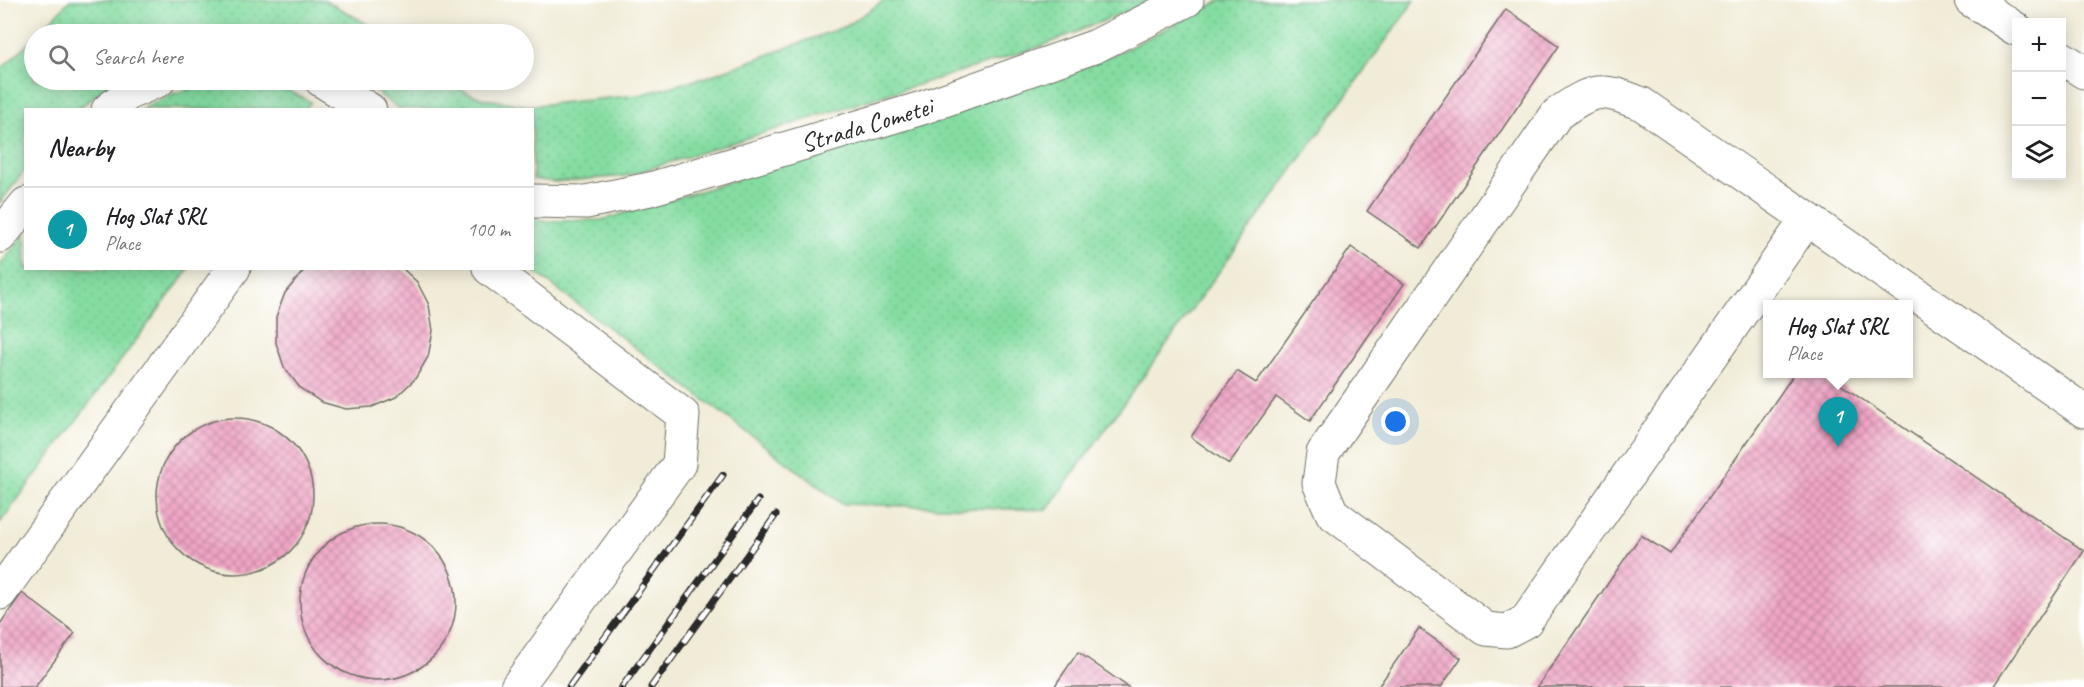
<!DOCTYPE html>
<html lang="en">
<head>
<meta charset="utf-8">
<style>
  :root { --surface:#fff; --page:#f2f2f2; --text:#202124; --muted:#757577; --line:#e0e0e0; --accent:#c8321e }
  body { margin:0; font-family:Caveat,sans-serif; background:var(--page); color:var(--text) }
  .controls { position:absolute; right:18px; top:18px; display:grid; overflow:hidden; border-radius:0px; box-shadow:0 3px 15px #0003 }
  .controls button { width:54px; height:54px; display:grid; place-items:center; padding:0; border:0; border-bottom:2px solid var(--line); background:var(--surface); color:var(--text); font:30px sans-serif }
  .you { position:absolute; left:1396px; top:422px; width:21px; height:21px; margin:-15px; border:4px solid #fff; border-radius:50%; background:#1a73e8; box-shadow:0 0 0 9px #1a73e833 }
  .badge { display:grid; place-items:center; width:39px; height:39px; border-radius:50%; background:var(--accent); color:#fff; font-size:20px; font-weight:700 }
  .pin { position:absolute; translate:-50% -50px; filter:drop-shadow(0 2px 3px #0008) }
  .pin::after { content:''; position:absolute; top:32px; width:21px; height:18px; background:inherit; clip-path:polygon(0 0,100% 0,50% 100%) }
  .popup { position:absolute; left:1763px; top:300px; width:150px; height:78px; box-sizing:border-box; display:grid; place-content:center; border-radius:0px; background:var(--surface); filter:drop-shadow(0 2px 4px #0005); font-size:20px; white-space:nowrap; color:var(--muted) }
  .popup b { font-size:22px; color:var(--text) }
  .popup::after { content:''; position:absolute; left:50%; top:100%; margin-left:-12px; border:12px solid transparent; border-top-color:var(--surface) }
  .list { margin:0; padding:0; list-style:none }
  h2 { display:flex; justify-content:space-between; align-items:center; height:78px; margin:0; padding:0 24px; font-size:26px }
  h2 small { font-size:20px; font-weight:400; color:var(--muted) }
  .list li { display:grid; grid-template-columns:39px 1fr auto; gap:18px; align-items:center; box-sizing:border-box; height:84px; padding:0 24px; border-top:2px solid var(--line) }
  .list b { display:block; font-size:22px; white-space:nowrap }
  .list p { margin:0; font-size:20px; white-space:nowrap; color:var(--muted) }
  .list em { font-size:20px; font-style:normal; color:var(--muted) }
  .icon { flex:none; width:33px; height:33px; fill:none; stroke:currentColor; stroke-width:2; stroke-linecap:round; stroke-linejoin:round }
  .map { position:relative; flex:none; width:2084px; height:687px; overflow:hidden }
  .search { position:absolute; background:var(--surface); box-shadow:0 3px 15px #0003; left:24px; top:24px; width:510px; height:66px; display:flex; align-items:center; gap:15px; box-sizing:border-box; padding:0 21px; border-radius:33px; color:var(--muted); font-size:22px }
  .panel { position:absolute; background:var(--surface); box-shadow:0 3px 15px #0003; left:24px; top:108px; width:510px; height:162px; border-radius:0px }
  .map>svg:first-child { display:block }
</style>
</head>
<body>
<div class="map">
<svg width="2084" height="687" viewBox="0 0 2084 687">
  <defs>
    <pattern id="grass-dots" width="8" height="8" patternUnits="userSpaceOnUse" patternTransform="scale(1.5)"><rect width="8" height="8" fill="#85dda2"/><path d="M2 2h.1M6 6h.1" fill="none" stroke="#73be8c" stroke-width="1.8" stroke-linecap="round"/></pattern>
    <pattern id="building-cross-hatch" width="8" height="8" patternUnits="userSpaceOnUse" patternTransform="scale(1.5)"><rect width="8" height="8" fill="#f0a6c6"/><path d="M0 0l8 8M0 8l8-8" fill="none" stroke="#c387a1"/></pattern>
  </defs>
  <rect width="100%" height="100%" fill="#fff"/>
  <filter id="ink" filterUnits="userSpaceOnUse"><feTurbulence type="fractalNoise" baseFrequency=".0167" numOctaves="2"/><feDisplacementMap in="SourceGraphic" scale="12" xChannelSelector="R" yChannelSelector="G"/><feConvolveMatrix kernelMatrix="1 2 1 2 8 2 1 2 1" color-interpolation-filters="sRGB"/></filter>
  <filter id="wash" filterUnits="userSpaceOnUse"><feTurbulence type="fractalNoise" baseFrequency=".008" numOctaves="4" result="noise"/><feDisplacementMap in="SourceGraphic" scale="24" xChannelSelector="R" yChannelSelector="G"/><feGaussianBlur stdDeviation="1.35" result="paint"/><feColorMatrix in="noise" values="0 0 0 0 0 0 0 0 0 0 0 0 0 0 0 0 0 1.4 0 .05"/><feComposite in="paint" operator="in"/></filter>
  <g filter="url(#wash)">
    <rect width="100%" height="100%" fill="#f1ecd7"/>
    <g fill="url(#grass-dots)" stroke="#588466" stroke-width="1.5">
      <path d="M70,0H325L385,34H38Z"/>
      <path d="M885,0H1154L1042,46L626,176L554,182L533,179L532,110L400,109L359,80H446L458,88L481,98L528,106L639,95L707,77L846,26Z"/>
      <path d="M1222,0H1415L1047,510L842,504L531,269L533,218L546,221L602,220L717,186L1122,51Z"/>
      <path d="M34,38V80H116L78,109L26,110L25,170L0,203V70Z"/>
      <path d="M242,82L281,87L311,102L305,109H143C176,88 204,85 242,82Z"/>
      <path d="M25,233L26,268L189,269L0,523V265Z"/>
    </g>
    <g id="blocks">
      <g fill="url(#building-cross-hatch)">
        <path d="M1506,9L1559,46L1421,248L1367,211Z"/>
        <path d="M1351,247L1404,284L1310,421L1276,397L1229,464L1191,437L1237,371L1256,383Z"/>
        <path d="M306,268H402L417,282L429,305L433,331L428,357L415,379L396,397L372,407L346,409L321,402L300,388L284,367L276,343V317L285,293Z"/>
        <path d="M1794,374H1825L2084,551L1993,687H1537L1641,535L1670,554Z"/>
        <circle cx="235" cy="496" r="78"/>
        <circle cx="378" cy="602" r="78"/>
        <path d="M22,593L75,633L35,687H0V624Z"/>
        <path d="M1419,628L1461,658L1441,687H1378Z"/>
        <path d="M1078,652L1128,687H1054Z"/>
      </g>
    </g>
  </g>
  <g filter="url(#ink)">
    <use href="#blocks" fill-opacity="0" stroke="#706f67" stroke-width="1.5"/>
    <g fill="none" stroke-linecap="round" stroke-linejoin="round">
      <g stroke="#706f67" stroke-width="35">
        <g id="minor">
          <path d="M1971,0L2016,29"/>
          <path d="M2062,58L2084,72"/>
          <path d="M321,80L370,110"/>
          <path d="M108,110L129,93L159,80"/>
          <path id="s1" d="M532,201L586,202L650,189L922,108L1096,46L1187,0"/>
          <path d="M1807,219L1526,621L1507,631L1486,629L1332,513L1319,483L1323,453L1557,114C1595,88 1599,87 1642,104L2084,411"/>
          <path d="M0,236L26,204"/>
          <path d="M489,268L683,415L679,464L517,687"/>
          <path d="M0,593L234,268"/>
        </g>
      </g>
      <use href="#minor" stroke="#fff" stroke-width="33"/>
      <g stroke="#2b2b2b" stroke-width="7">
        <g id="rail">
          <path d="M569,687L723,475"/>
          <path d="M622,687L758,500"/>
          <path d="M651,687L776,515"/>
        </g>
      </g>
      <use href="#rail" stroke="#fff" stroke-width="4.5" stroke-dasharray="14" stroke-linecap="butt"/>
    </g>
  </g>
  <g text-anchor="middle" stroke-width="5" stroke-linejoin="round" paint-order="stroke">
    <g font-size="26" fill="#2b2b2b" stroke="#fff">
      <text dy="9" stroke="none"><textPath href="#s1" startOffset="345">Strada Cometei</textPath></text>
    </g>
  </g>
</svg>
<div class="controls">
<button>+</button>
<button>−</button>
<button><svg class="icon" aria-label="layers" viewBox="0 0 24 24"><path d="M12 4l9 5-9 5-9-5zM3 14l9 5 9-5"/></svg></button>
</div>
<div class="you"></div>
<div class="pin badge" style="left:1838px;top:447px;background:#0f9aa8">1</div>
<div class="popup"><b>Hog Slat SRL</b>Place</div>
<div class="search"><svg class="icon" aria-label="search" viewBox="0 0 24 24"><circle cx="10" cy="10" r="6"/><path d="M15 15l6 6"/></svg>Search here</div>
<section class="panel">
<h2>Nearby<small></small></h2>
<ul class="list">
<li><span class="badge" style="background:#0f9aa8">1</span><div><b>Hog Slat SRL</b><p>Place</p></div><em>100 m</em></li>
</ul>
</section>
</div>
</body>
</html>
